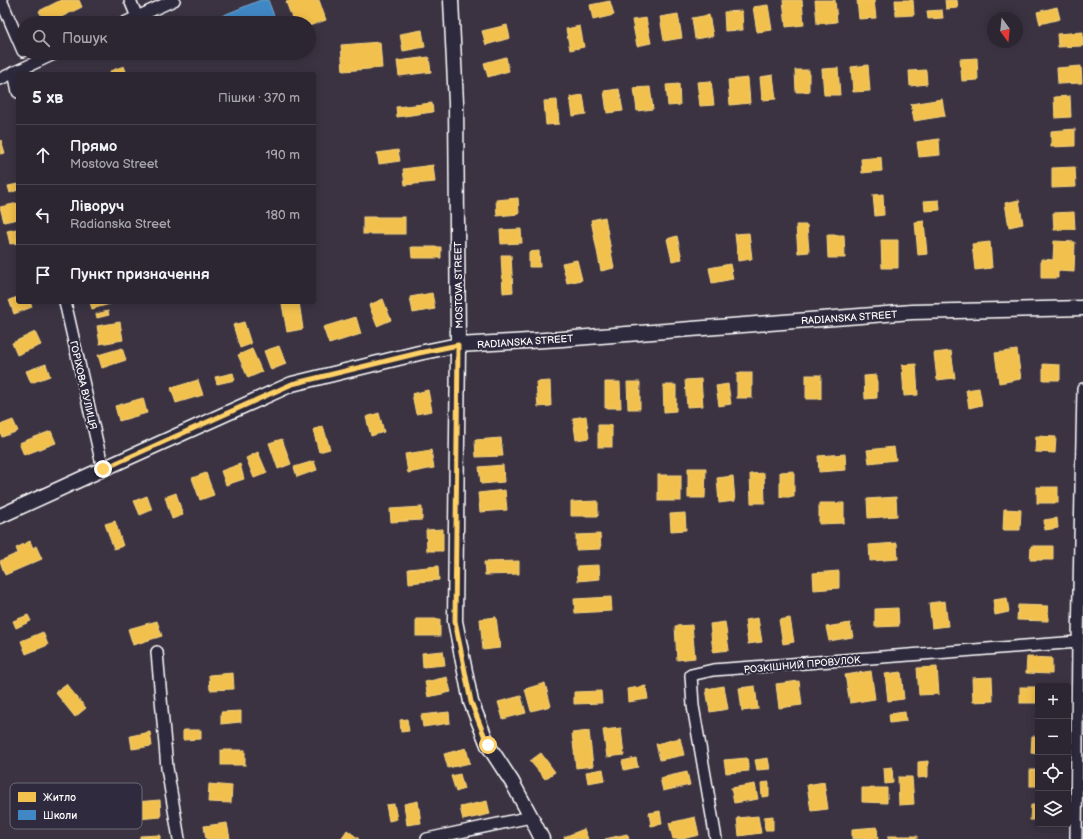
<!DOCTYPE html>
<html lang="uk">
<head>
<meta charset="utf-8">
<style>
  :root { --surface:#2c2632; --page:#38323e; --text:#f1f3f6; --muted:#a6a5ac; --line:#48434d }
  body { margin:0; font-family:"Balsamiq Sans",sans-serif; background:var(--page); color:var(--text) }
  .controls { position:absolute; right:12px; bottom:12px; display:grid; overflow:hidden; border-radius:4px; box-shadow:0 2px 10px #0003 }
  .controls button { width:36px; height:36px; display:grid; place-items:center; padding:0; border:0; border-bottom:1px solid var(--line); background:var(--surface); color:var(--text); font:20px sans-serif }
  .compass { position:absolute; left:987px; top:12px; width:36px; height:36px; border-radius:50%; background:var(--surface); box-shadow:0 2px 10px #0003; rotate:165deg }
  .stop { position:absolute; width:12px; height:12px; margin:-9px; border:3px solid #ffd166; border-radius:50%; background:#fff }
  .stop.end { background:#ffd166; border-color:#fff; box-shadow:0 1px 4px #0008 }
  .list { margin:0; padding:0; list-style:none }
  h2 { display:flex; justify-content:space-between; align-items:center; height:52px; margin:0; padding:0 16px; font-size:17px }
  h2 small { font-size:13px; font-weight:400; color:var(--muted) }
  .list li { display:grid; grid-template-columns:26px 1fr auto; gap:12px; align-items:center; box-sizing:border-box; height:60px; padding:0 16px; border-top:1px solid var(--line) }
  .list b { display:block; font-size:15px; white-space:nowrap }
  .list p { margin:0; font-size:13px; white-space:nowrap; color:var(--muted) }
  .list em { font-size:13px; font-style:normal; color:var(--muted) }
  .icon { flex:none; width:22px; height:22px; fill:none; stroke:currentColor; stroke-width:2; stroke-linecap:round; stroke-linejoin:round }
  .map { position:relative; flex:none; width:1083px; height:839px; overflow:hidden }
  .search { position:absolute; background:var(--surface); box-shadow:0 2px 10px #0003; left:16px; top:16px; width:300px; height:44px; display:flex; align-items:center; gap:10px; box-sizing:border-box; padding:0 14px; border-radius:22px; color:var(--muted); font-size:15px }
  .panel { position:absolute; background:var(--surface); box-shadow:0 2px 10px #0003; left:16px; top:72px; width:300px; height:232px; border-radius:4px }
  .map>svg:first-child { display:block }
</style>
</head>
<body>
<div class="map">
<svg width="1083" height="839" viewBox="0 0 1083 839">
  <rect width="100%" height="100%" fill="#3b3342"/>
  <filter id="ink" filterUnits="userSpaceOnUse"><feTurbulence type="fractalNoise" baseFrequency=".025" numOctaves="2"/><feDisplacementMap in="SourceGraphic" scale="8" xChannelSelector="R" yChannelSelector="G"/><feConvolveMatrix kernelMatrix="1 2 1 2 8 2 1 2 1" color-interpolation-filters="sRGB"/></filter>
  <g filter="url(#ink)">
    <g fill="#f2c14e" stroke="#f6d483">
      <path d="M61,0H79L82,7L49,23H45L39,11Z"/>
      <path d="M292,0H319L326,20L309,26V23H294L286,2Z"/>
      <path d="M783,0H802L804,25L786,27Z"/>
      <path d="M815,0H835L837,22L817,24Z"/>
      <path d="M857,0H874L876,18L859,19Z"/>
      <path d="M895,0H913L914,15L896,16Z"/>
      <path d="M945,0H957L958,8L946,9Z"/>
      <path d="M610,1L614,15L593,20L590,5Z"/>
      <path d="M768,5L772,30L757,32L753,7Z"/>
      <path d="M1057,7L1060,19L1040,24L1037,12Z"/>
      <path d="M942,10L943,18L928,19L927,11Z"/>
      <path d="M742,11L743,30L725,31L724,12Z"/>
      <path d="M678,14L682,38L664,41L660,17Z"/>
      <path d="M709,15L713,36L695,39L692,18Z"/>
      <path d="M646,18L651,43L637,46L632,20Z"/>
      <path d="M507,25L510,38L486,45L482,31Z"/>
      <path d="M580,26L584,47L570,50L566,29Z"/>
      <path d="M422,30L425,47L403,51L400,34Z"/>
      <path d="M1083,32V46L1058,47L1057,34Z"/>
      <path d="M380,42L382,68L343,71L341,45Z"/>
      <path d="M429,57L431,72L399,76L397,61Z"/>
      <path d="M506,57L509,71L488,77L484,63Z"/>
      <path d="M977,58L978,80L962,81L960,59Z"/>
      <path d="M868,65L870,91L853,92L851,67Z"/>
      <path d="M124,66L127,74H111L110,71Z"/>
      <path d="M1081,66L1082,83L1058,84L1057,68Z"/>
      <path d="M838,68L840,95H824L822,69Z"/>
      <path d="M795,70H809V92H796Z"/>
      <path d="M926,70L927,84L910,86L909,71Z"/>
      <path d="M773,75L776,99L762,100L760,77Z"/>
      <path d="M748,78L750,103L730,105L728,80Z"/>
      <path d="M711,81L714,105L700,106L697,82Z"/>
      <path d="M679,84L680,105L668,106L666,85Z"/>
      <path d="M650,87L653,109L637,111L634,88Z"/>
      <path d="M619,89L623,111L607,113L604,91Z"/>
      <path d="M583,95L586,114L573,116L570,97Z"/>
      <path d="M1070,96L1071,117L1055,118L1054,97Z"/>
      <path d="M942,99L945,116L914,121L911,104Z"/>
      <path d="M557,100L559,124L546,125L544,101Z"/>
      <path d="M432,103L433,112L397,117L396,107Z"/>
      <path d="M1075,129V146L1051,147V131Z"/>
      <path d="M939,139L940,155L919,157L917,142Z"/>
      <path d="M0,140H1L5,153L0,154Z"/>
      <path d="M398,150L400,161L379,164L377,153Z"/>
      <path d="M881,157L882,171L862,173L861,159Z"/>
      <path d="M433,165L435,182L405,185L403,169Z"/>
      <path d="M1075,167L1076,187L1052,188V168Z"/>
      <path d="M18,184V190L10,193L8,186Z"/>
      <path d="M883,194L884,215L875,216L873,195Z"/>
      <path d="M518,198L519,214L497,216L496,200Z"/>
      <path d="M939,200L940,210L925,211L924,201Z"/>
      <path d="M1019,200L1023,224L1009,227L1005,203Z"/>
      <path d="M18,203V219L4,222L0,207Z"/>
      <path d="M1074,212L1075,229L1054,230L1053,213Z"/>
      <rect x="363" y="217" width="42" height="17"/>
      <path d="M605,217L614,268L601,271L591,220Z"/>
      <path d="M924,221L927,254L918,255L915,222Z"/>
      <path d="M796,225H807L809,252L798,253Z"/>
      <path d="M16,229L18,243L10,244L7,231Z"/>
      <path d="M521,229L522,243L501,244L500,230Z"/>
      <path d="M749,233L752,259L738,261L735,234Z"/>
      <path d="M827,235H844L845,258H828Z"/>
      <path d="M677,236L682,259L672,261L667,239Z"/>
      <path d="M881,240H898V268H882Z"/>
      <path d="M1054,241L1075,242L1074,272L1058,271V278H1041V259L1053,260Z"/>
      <path d="M990,242L992,268L975,270L972,244Z"/>
      <path d="M411,247H441V258H412Z"/>
      <path d="M539,251L540,267H529V252Z"/>
      <path d="M501,255H511L513,292L503,293Z"/>
      <path d="M577,260L582,280L567,283L562,263Z"/>
      <path d="M730,264L733,279L712,283L709,268Z"/>
      <path d="M432,293L435,309L413,313L410,297Z"/>
      <path d="M18,297V302H30L32,307L14,314L9,300Z"/>
      <path d="M383,299L391,320L377,326L369,305Z"/>
      <path d="M90,302H117L92,309Z"/>
      <path d="M292,302H299L303,329L287,332L282,304Z"/>
      <path d="M108,311L109,315L97,318L96,314Z"/>
      <path d="M356,317L361,334L329,344L323,327Z"/>
      <path d="M120,322L123,340L100,344L97,326Z"/>
      <path d="M244,322L251,344L240,348L233,325Z"/>
      <path d="M35,332L41,345L17,355L12,343Z"/>
      <path d="M279,346L286,364L271,370L264,351Z"/>
      <path d="M122,348L126,360L102,368L98,355Z"/>
      <path d="M252,349L262,372L248,378L238,355Z"/>
      <path d="M1017,350L1021,379L999,383L995,353Z"/>
      <path d="M951,351L955,378L937,380L934,353Z"/>
      <path d="M46,364L50,376L31,383L26,371Z"/>
      <path d="M916,364L918,395L904,396L902,365Z"/>
      <path d="M1043,364L1060,365V380H1043Z"/>
      <path d="M233,373L235,380L217,384L215,377Z"/>
      <rect x="737" y="373" width="15" height="25"/>
      <rect x="806" y="375" width="15" height="24"/>
      <path d="M877,375V398L865,399L864,376Z"/>
      <path d="M701,379L703,406L687,407L685,380Z"/>
      <path d="M198,380L203,395L176,403L171,388Z"/>
      <path d="M550,381L551,406L538,407L536,382Z"/>
      <path d="M605,382H620L621,408H605Z"/>
      <path d="M627,382H640V409H628Z"/>
      <path d="M728,384L731,404L719,406L716,386Z"/>
      <path d="M663,385H676V411L664,412Z"/>
      <path d="M979,388L982,405L969,408L966,390Z"/>
      <path d="M428,390L432,411L416,414L412,394Z"/>
      <path d="M143,398L147,413L119,421L115,406Z"/>
      <path d="M379,413L384,432L371,436L366,417Z"/>
      <path d="M586,416L589,438L576,440L573,418Z"/>
      <path d="M13,420L18,431L2,437L0,432V425Z"/>
      <rect x="598" y="425" width="14" height="22"/>
      <path d="M323,426L330,449L319,452L313,430Z"/>
      <path d="M51,431L56,443L24,455L19,443Z"/>
      <path d="M1036,436L1056,437L1055,453L1035,452Z"/>
      <path d="M501,438L503,456L476,457L475,440Z"/>
      <path d="M282,439L291,464L278,469L269,443Z"/>
      <path d="M894,447L896,460L869,463L867,450Z"/>
      <path d="M431,450L434,468L408,473L405,454Z"/>
      <path d="M258,452L267,473L254,478L246,458Z"/>
      <path d="M845,454L846,470L819,472L818,456Z"/>
      <path d="M314,461L317,470L297,477L294,467Z"/>
      <path d="M240,464L244,479L226,485L221,471Z"/>
      <path d="M503,465L504,482L481,484L479,467Z"/>
      <path d="M688,468H706L705,498H688Z"/>
      <path d="M794,471V497H780V472Z"/>
      <path d="M206,473L214,495L200,500L192,478Z"/>
      <path d="M764,473L765,503H751L750,474Z"/>
      <rect x="658" y="475" width="23" height="26"/>
      <path d="M733,476L735,501L719,503L717,478Z"/>
      <rect x="1037" y="487" width="21" height="16"/>
      <path d="M505,490L507,510L480,512L478,493Z"/>
      <path d="M176,493L183,515L172,519L165,497Z"/>
      <path d="M147,496L152,510L140,515L134,501Z"/>
      <path d="M896,497L897,516L868,518L867,499Z"/>
      <path d="M598,501V516H571V502Z"/>
      <path d="M819,503H844V523L819,524Z"/>
      <path d="M422,507V520L391,522L390,509Z"/>
      <path d="M1004,509L1021,510L1020,530H1003Z"/>
      <path d="M685,513L686,530L671,531L670,514Z"/>
      <path d="M1057,518L1058,528L1045,530L1044,520Z"/>
      <path d="M115,521L123,546L114,549L105,524Z"/>
      <path d="M443,529V551H427L426,530Z"/>
      <path d="M600,534L601,549L576,550V535Z"/>
      <path d="M30,541L33,548L36,546L42,559L5,575L0,561L18,553L16,548Z"/>
      <path d="M897,543L898,559L870,561L869,545Z"/>
      <path d="M1031,546H1053V560H1030Z"/>
      <path d="M519,561V574L485,575L484,562Z"/>
      <path d="M599,565L600,579L578,581L577,566Z"/>
      <path d="M438,566L439,580L409,583L408,569Z"/>
      <path d="M839,571V588L814,590L813,573Z"/>
      <path d="M611,597L612,611L575,613L574,599Z"/>
      <path d="M1007,598L1009,612L995,615L993,600Z"/>
      <path d="M945,601L948,626L932,628L929,603Z"/>
      <path d="M1018,605L1048,606V621L1017,620Z"/>
      <path d="M898,608L899,626L875,627V609Z"/>
      <path d="M28,615L31,621L16,628L13,621Z"/>
      <path d="M496,617L500,648L483,650L480,619Z"/>
      <path d="M758,618L762,642L748,644L745,620Z"/>
      <path d="M790,618L794,642L783,644L779,620Z"/>
      <rect x="416" y="619" width="24" height="17"/>
      <path d="M157,621L162,636L133,645L128,629Z"/>
      <path d="M725,622L729,650L713,652L710,624Z"/>
      <path d="M850,623L853,637L829,641L826,627Z"/>
      <path d="M692,625L695,658L677,660L675,626Z"/>
      <path d="M43,632L48,645L26,654L21,641Z"/>
      <path d="M443,651L445,665L423,667L422,653Z"/>
      <path d="M1027,657L1052,658V674L1026,673Z"/>
      <path d="M937,667L939,694L919,695L917,668Z"/>
      <path d="M871,671L875,699L850,703L845,675Z"/>
      <path d="M901,672L904,699L888,701L885,674Z"/>
      <path d="M233,673L234,689L210,690L209,675Z"/>
      <path d="M447,677L451,692L428,697L425,682Z"/>
      <path d="M992,677L993,701L973,702L972,678Z"/>
      <path d="M799,681L802,705L779,708L776,684Z"/>
      <path d="M545,683L551,706L531,711L525,689Z"/>
      <path d="M66,684L86,708L75,717L55,692Z"/>
      <path d="M646,686L648,699L628,702L627,689Z"/>
      <path d="M724,686L728,709L710,712L706,689Z"/>
      <path d="M755,686L758,709L742,711L739,688Z"/>
      <rect x="1020" y="687" width="18" height="16"/>
      <path d="M601,691L602,703L574,704V692Z"/>
      <path d="M521,696L526,713L503,719L498,702Z"/>
      <path d="M241,711V722L221,724V712Z"/>
      <path d="M449,712L450,723L423,727L421,715Z"/>
      <path d="M905,712L906,721L890,723L889,714Z"/>
      <path d="M407,719L409,731L401,732L400,720Z"/>
      <path d="M621,728L624,755L607,757L603,730Z"/>
      <path d="M183,730H201V739L183,740Z"/>
      <path d="M589,731L593,766L576,768L572,733Z"/>
      <path d="M150,732L152,746L132,749L130,736Z"/>
      <path d="M1032,736H1038V754L1031,753Z"/>
      <path d="M680,738L684,755L660,760L656,744Z"/>
      <path d="M466,748L470,763L448,768L444,754Z"/>
      <rect x="221" y="750" width="24" height="15"/>
      <path d="M541,753L555,772L545,779L530,761Z"/>
      <path d="M636,758L638,767L624,770L622,761Z"/>
      <path d="M747,758L749,771L726,773L724,760Z"/>
      <path d="M768,758L770,769L757,770L755,760Z"/>
      <path d="M928,761V777L918,778V762Z"/>
      <path d="M892,767L893,783L885,784L884,768Z"/>
      <path d="M603,769L605,780L588,783L586,772Z"/>
      <rect x="1030" y="770" width="8" height="16"/>
      <path d="M687,772L690,785L663,791L660,778Z"/>
      <path d="M460,774L464,789L456,792L451,776Z"/>
      <path d="M898,777H912L914,804L899,805Z"/>
      <path d="M769,782V796L762,797L761,783Z"/>
      <path d="M824,782L828,809L811,811L807,785Z"/>
      <path d="M209,784L232,786L231,803L208,802Z"/>
      <path d="M755,784L758,799L734,803L731,788Z"/>
      <path d="M862,788H887V803L862,802Z"/>
      <path d="M160,800L161,817L137,819L135,802Z"/>
      <path d="M418,801L421,823L407,825L404,804Z"/>
      <path d="M487,801L490,814L463,820L460,807Z"/>
      <path d="M394,804L397,819L389,821L386,805Z"/>
      <path d="M1031,805H1038V820H1030Z"/>
      <path d="M660,811L662,824L651,826L649,813Z"/>
      <path d="M758,816L761,833L739,836L737,818Z"/>
      <path d="M773,816V830H765L764,817Z"/>
      <path d="M695,817L699,835L682,839H673L669,823Z"/>
      <path d="M227,823L230,839H206L204,826Z"/>
      <path d="M877,827L878,839H852V829Z"/>
      <path d="M584,829L588,839H565L564,837Z"/>
      <path d="M347,830L359,839H341Z"/>
      <path d="M627,834L629,839H605Z"/>
      <path d="M160,835V839H140V836Z"/>
      <rect x="888" y="836" width="29" height="3"/>
    </g>
    <path fill="#3f88c5" stroke="#79acd6" d="M261,0H268L276,21L272,23H204Z"/>
    <g fill="none" stroke-linecap="round" stroke-linejoin="round">
      <g stroke="#fff" stroke-width="14">
        <g id="minor">
          <path d="M1,0L23,51"/>
          <path d="M130,0L137,17"/>
          <path d="M124,23L174,0"/>
          <path d="M14,72L18,92"/>
          <path d="M0,79L56,53"/>
          <path d="M65,302L103,469"/>
          <path d="M157,652L167,768L179,839"/>
          <path d="M427,839L531,817"/>
          <path d="M716,839L693,706L691,675L713,670L1078,642"/>
          <path d="M1076,839L1078,642L1083,389"/>
        </g>
      </g>
      <g stroke="#fff" stroke-width="17">
        <g id="tertiary">
          <path d="M451,0L456,103L458,345L455,621L471,702L488,745L512,782L531,817L542,839"/>
          <path d="M0,516L103,469L292,384L419,353L458,345L562,339L912,312L1083,308"/>
        </g>
      </g>
      <use href="#minor" stroke="#2f2a3d" stroke-width="11"/>
      <use href="#tertiary" stroke="#2f2a3d" stroke-width="14"/>
    </g>
  </g>
  <g fill="none" stroke-linecap="round" stroke-linejoin="round" filter="url(#ink)">
    <path stroke="#ffd166" stroke-width="5" d="M103,469L292,384L419,353L458,345L455,621L471,702L488,745"/>
  </g>
  <g text-anchor="middle" stroke-width="4" stroke-linejoin="round" paint-order="stroke">
    <g font-size="10" fill="#fff" stroke="#2f2a3d">
      <text transform="translate(458 285) rotate(-91)" y="4">MOSTOVA STREET</text>
      <text transform="translate(849 317) rotate(-4)" y="4">RADIANSKA STREET</text>
      <text transform="translate(525 341) rotate(-4)" y="4">RADIANSKA STREET</text>
      <text transform="translate(84 385) rotate(77)" y="4">ГОРІХОВА ВУЛИЦЯ</text>
      <text transform="translate(802 664) rotate(-5)" y="4">РОЗКІШНИЙ ПРОВУЛОК</text>
    </g>
  </g>
  <rect x="10" y="783" width="132" height="46" rx="6" fill="#2f2a3d" stroke="#6d6a77" stroke-width="1"/>
  <rect x="18" y="792" width="18" height="10" fill="#f2c14e"/>
  <rect x="18" y="810" width="18" height="10" fill="#3f88c5"/>
  <g font-size="11" fill="#fff">
    <text x="43" y="801">Житло</text>
    <text x="43" y="819">Школи</text>
  </g>
</svg>
<div class="controls">
<button>+</button>
<button>−</button>
<button><svg class="icon" aria-label="locate" viewBox="0 0 24 24"><circle cx="12" cy="12" r="6"/><path d="M12 2v4M12 18v4M2 12h4M18 12h4"/></svg></button>
<button><svg class="icon" aria-label="layers" viewBox="0 0 24 24"><path d="M12 4l9 5-9 5-9-5zM3 14l9 5 9-5"/></svg></button>
</div>
<svg class="compass" viewBox="-18 -18 36 36"><path d="M0-13l5 13h-10z" fill="#e53935"/><path d="M0 13l5-13h-10z" fill="#a6a5ac"/></svg>
<div class="stop" style="left:488px;top:745px"></div>
<div class="stop end" style="left:103px;top:469px"></div>
<div class="search"><svg class="icon" aria-label="search" viewBox="0 0 24 24"><circle cx="10" cy="10" r="6"/><path d="M15 15l6 6"/></svg>Пошук</div>
<section class="panel">
<h2>5 хв<small>Пішки · 370 m</small></h2>
<ul class="list">
<li><svg class="icon" aria-label="ahead" viewBox="0 0 24 24"><path d="M12 20V5M6 11l6-6 6 6"/></svg><div><b>Прямо</b><p>Mostova Street</p></div><em>190 m</em></li>
<li><svg class="icon" aria-label="left" viewBox="0 0 24 24"><path d="M17 20v-9H6M10 6l-5 5 5 5"/></svg><div><b>Ліворуч</b><p>Radianska Street</p></div><em>180 m</em></li>
<li><svg class="icon" aria-label="arrive" viewBox="0 0 24 24"><path d="M6 21V4h12l-3 4 3 4H6"/></svg><div><b>Пункт призначення</b></div></li>
</ul>
</section>
</div>
</body>
</html>
